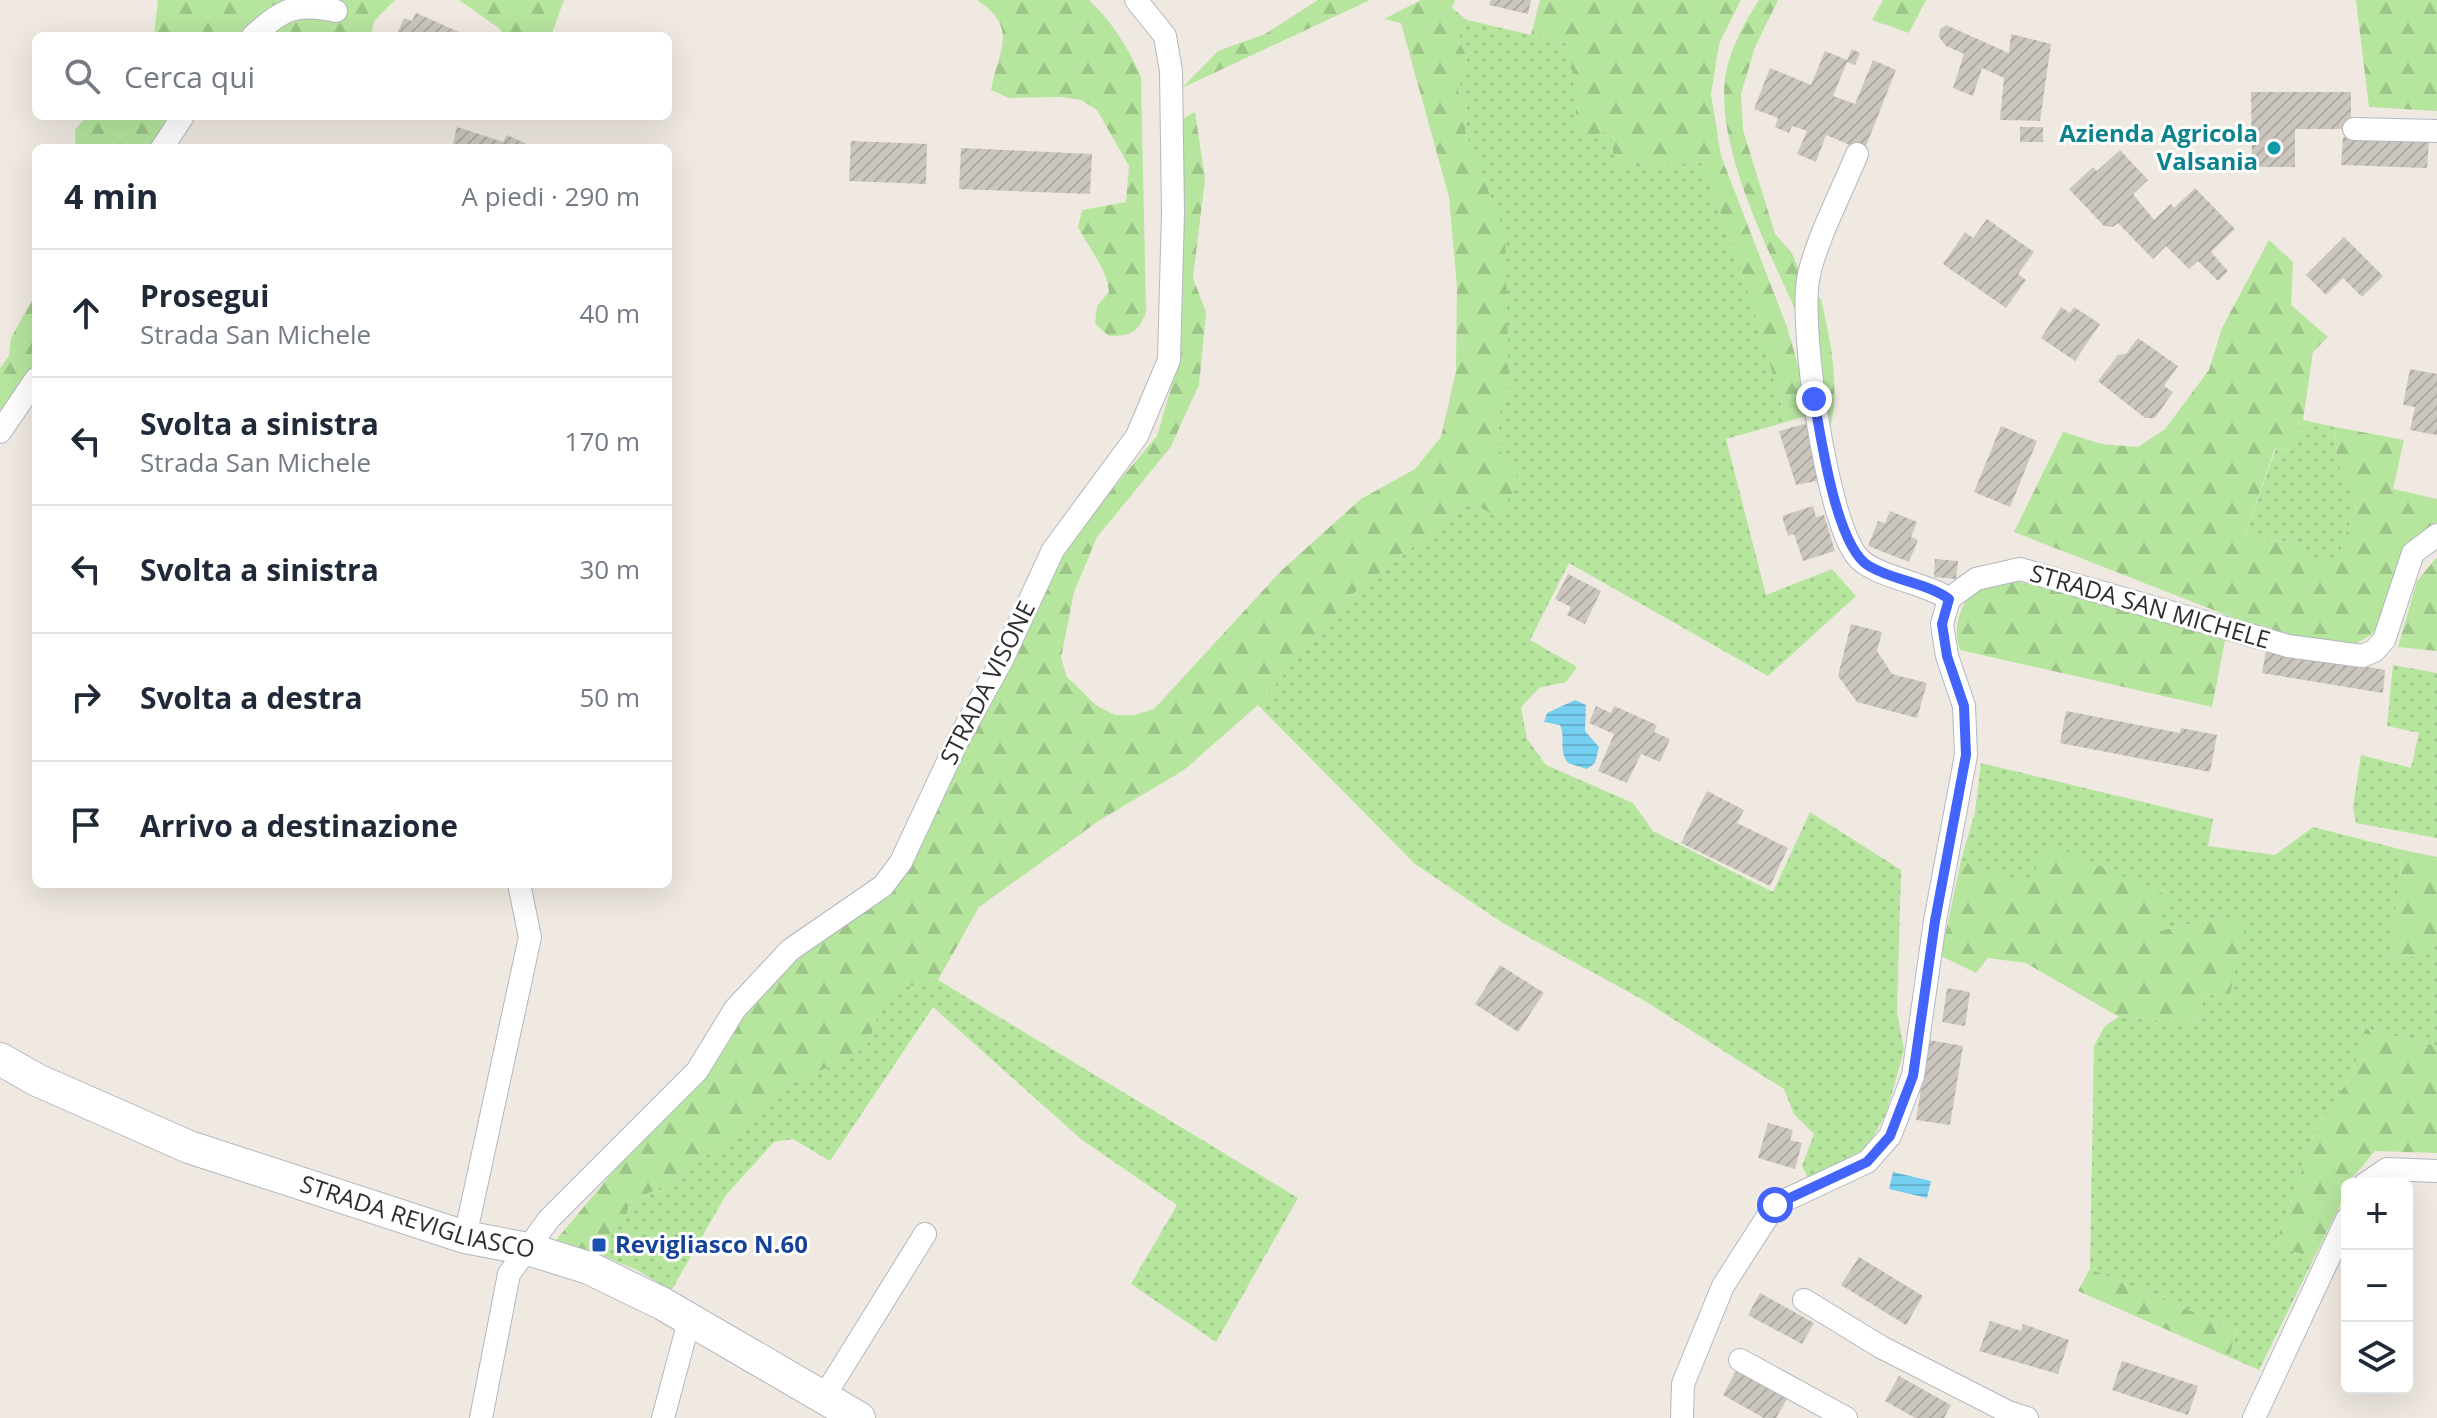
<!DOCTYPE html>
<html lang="it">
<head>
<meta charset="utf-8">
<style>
  :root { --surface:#fff; --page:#f6f6f7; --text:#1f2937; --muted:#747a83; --line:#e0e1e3 }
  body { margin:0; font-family:"Open Sans",sans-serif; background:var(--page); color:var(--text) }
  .controls { position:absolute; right:24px; bottom:24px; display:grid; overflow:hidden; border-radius:12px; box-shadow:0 8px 32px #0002 }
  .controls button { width:72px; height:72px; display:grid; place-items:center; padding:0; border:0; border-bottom:2px solid var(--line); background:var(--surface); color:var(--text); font:40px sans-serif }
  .stop { position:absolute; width:24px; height:24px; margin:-18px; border:6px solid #4264fb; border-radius:50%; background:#fff }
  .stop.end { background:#4264fb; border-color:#fff; box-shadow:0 2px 8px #0008 }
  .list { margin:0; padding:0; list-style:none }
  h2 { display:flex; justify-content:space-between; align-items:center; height:104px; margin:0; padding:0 32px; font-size:34px }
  h2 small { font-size:26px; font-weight:400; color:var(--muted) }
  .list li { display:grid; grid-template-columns:52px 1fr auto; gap:24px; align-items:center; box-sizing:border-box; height:128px; padding:0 32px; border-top:2px solid var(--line) }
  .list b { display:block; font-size:30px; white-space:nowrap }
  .list p { margin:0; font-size:26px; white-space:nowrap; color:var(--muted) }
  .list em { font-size:26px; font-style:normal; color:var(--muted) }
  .icon { flex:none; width:44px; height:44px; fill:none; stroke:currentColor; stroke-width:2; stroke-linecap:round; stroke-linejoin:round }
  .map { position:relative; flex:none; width:2437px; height:1418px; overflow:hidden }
  .search { position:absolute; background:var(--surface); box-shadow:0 8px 32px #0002; left:32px; top:32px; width:640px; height:88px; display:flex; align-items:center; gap:20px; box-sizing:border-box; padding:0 28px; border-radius:12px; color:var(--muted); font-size:30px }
  .panel { position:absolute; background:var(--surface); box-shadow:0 8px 32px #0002; left:32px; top:144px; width:640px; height:744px; border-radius:12px }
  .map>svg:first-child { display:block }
</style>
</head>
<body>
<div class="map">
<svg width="2437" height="1418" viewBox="0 0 2437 1418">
  <defs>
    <pattern id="grass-dots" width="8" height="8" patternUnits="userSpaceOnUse" patternTransform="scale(2)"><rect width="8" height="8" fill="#b6e59e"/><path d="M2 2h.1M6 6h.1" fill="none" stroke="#9dc588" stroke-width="1.8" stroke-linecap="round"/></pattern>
    <pattern id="forest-firs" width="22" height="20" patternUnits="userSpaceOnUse" patternTransform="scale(2)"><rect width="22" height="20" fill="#b6e59e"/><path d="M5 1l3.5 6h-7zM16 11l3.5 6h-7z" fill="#9dc588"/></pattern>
    <pattern id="water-rules" width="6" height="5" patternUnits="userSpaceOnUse" patternTransform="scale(2)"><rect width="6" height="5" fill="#75cff0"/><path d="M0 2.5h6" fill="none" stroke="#66b2ce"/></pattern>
    <pattern id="building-hatch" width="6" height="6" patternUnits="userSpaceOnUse" patternTransform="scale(2)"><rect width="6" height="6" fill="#cbc7bf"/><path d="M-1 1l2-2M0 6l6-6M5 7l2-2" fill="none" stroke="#afaba4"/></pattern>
  </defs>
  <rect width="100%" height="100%" fill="#efe9e1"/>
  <g fill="url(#grass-dots)">
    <path d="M1467,20L1570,44L1610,132L1617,168L1703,162L1754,309L1786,422L1726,439L1766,595L1832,569L1856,596L1768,676L1569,563L1530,640L1577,667L1566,682L1539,688L1521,707L1527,739L1546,765L1633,803L1653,831L1773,892L1810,812L1901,870L1897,1012L1904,1050L1886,1114L1866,1149L1808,1178L1802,1166L1814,1134L1794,1114L1784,1089L1643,1000L1503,923L1415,864L1258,705L1350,596L1472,501L1502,457L1498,418L1509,389L1483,182L1465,131L1467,108L1458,92L1467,57L1458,39Z"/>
    <path d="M2303,420L2335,427L2337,460L2356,506L2337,560H2316L2299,544L2245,535L2276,448L2295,449Z"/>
    <path d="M2393,665L2437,673V838L2356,823L2353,807L2361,755L2411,768L2419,733L2387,726Z"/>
    <path d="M1981,763L2213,819L2208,846L2275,855L2313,827L2403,850L2390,958L2423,956L2437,940V1046L2365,1029L2352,1076L2319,1122L2275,1245L2314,1258L2259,1370L2229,1357L2237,1330L2090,1269L2094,1046L2105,1026L2119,1017L2198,1024L2204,993L2230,998L2224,916L2160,931L2047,844L2029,887L1961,860L1975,812Z"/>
    <path d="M938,980L1298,1198L1216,1342L1131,1284L1177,1205L1082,1140L933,1007L830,1161L793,1139L774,1142L726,1195L671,1291L637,1270L595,1253L625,1220L630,1201L683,1178L709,1153L738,1137L769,1095L790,1083L851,1058L868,1043L887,990Z"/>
  </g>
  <g fill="url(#forest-firs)">
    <path d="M158,0H395L374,21L371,36H154Z"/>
    <path d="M459,0H564L551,36H503L500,29Z"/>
    <path d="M977,0H1089C1112,22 1128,47 1141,77L1146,311C1140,332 1130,336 1109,336L1095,324L1097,306L1109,292C1107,268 1089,249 1078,227L1082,210L1126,202L1129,166L1097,110L1081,100L1062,97L1009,98L991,90C997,52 1021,29 977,0Z"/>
    <path d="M1318,0H1370L1182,88L1218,51L1265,34Z"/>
    <path d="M1421,0H1455L1452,8L1467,20L1458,39L1467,57L1458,92L1467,108L1465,131L1505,233L1509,389L1498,418L1502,457L1521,481L1496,517L1472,501L1350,596L1258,705L1184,770L1100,820L979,907L938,980L887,991L868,1043L851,1058L790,1083L769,1095L738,1137L709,1153L683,1178L630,1201L625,1220L595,1253L556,1240L794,956L890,894L1062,549L1157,436L1176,371L1179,121L1195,112L1205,179L1193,278L1206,312L1199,385L1170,448L1097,537L1074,592L1061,658L1067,677L1097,706L1115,715H1135L1154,709L1282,570L1361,499L1415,469L1441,437L1456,371L1457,288L1449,197L1401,23L1384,19Z"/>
    <path d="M1540,0H1741L1719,44L1711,94L1721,156L1787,327L1812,414L1786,422L1754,309L1703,162L1616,168L1610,132L1578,136L1570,44L1531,35Z"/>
    <path d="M1759,0H1778L1755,47L1741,94L1743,130L1775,234L1792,253L1802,277L1805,331C1775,263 1716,153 1725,79C1729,51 1744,23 1759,0Z"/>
    <path d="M1883,0H1926L1909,33L1872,20Z"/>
    <path d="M2356,0H2437V111L2369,107Z"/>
    <path d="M86,116H174L154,148H76L75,130Z"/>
    <path d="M2269,240L2293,262L2291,305L2328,337L2313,352L2303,420L2295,449L2275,448L2245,535L2299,544L2316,560L2337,559L2356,506L2337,460L2335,427L2404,440L2393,489L2437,499V525L2414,537L2381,621L2372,634L2351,647L2280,636L2014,532L2063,432L2102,444L2138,447L2165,429L2209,370L2222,328Z"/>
    <path d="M1812,292L1821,299C1831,343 1842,395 1827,439Z"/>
    <path d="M36,293C36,358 44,365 0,418V368L9,356L11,338Z"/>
    <path d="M2437,557V651L2398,647L2417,581Z"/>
    <path d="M2016,581L2115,604L2226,636L2212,707L1960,650C1952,630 1959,601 1979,589C1989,584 2005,583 2016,581Z"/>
    <path d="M2047,843L2166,895L2160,931L2224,916L2245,927L2229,998L2204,993L2198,1024L2119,1017L2026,963L1988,958L1976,973L1941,956L1961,860L2029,886Z"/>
    <path d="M2403,850L2437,857V940L2424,956L2390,958Z"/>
    <path d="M2365,1029L2437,1046V1153L2375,1151L2347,1184V1191L2314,1258L2275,1245L2319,1122L2352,1076Z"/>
    <path d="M2090,1269L2237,1330L2229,1357L2078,1291Z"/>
  </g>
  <g fill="url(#water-rules)">
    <path d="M1575,700L1586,705L1585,731L1599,747L1595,763L1587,769L1568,763C1558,750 1566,739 1560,725L1544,722L1547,713Z"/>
    <path d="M1893,1172L1931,1181L1927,1198L1889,1189Z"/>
  </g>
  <g fill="url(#building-hatch)">
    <path d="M1491,0H1531L1528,14L1489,5Z"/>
    <path d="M416,13L468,36H396L404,18L412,21Z"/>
    <path d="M1946,25L2009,53L2011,34L2051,44L2040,121L2000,120L2004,78L1982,68L1973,96L1953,88L1964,54L1946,46L1939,37L1940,29Z"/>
    <path d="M1852,49L1860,53L1855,65L1847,62L1833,96L1855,104L1873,60L1896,70L1864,151L1826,135L1816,162L1797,154L1807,131L1792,126L1789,133L1775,127L1778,118L1754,109L1770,68L1811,85L1825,51L1847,60Z"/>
    <path d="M2251,92H2351V129H2295V167H2252Z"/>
    <path d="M457,127L503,142L507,135L536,148H452Z"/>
    <rect x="2020" y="127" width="23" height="15"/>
    <path d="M2343,137L2429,141L2427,168L2341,165Z"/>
    <path d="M851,141L927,144L926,184L849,181Z"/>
    <path d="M961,148L1092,154L1090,194L959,189Z"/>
    <path d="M2120,150L2148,180L2133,194L2154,220L2171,204L2174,208L2195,188L2235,229L2211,252L2228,271L2218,281L2198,261L2189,269L2166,246L2153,259L2118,223L2113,227L2104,226L2069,189L2093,167L2097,171Z"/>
    <path d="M1987,219L2034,252L2018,274L2026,280L2006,308L1943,264L1965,232L1973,238Z"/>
    <path d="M2344,237L2383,276L2362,297L2343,278L2326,295L2306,275Z"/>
    <path d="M2061,307L2070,313L2074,307L2100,324L2075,361L2041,338Z"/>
    <path d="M2138,338L2178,366L2164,386L2173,392L2155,418H2145L2098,381L2118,355L2126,354Z"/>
    <path d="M2410,369L2437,374V435L2410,430L2415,407L2403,405Z"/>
    <path d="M1811,422L1821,480L1796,485L1779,431Z"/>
    <path d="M2001,426L2037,441L2010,507L1974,492Z"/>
    <path d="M1813,506L1816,517L1824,515L1835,551L1803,561L1794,534L1788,536L1782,516Z"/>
    <path d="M1890,511L1917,522L1911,537L1918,540L1909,562L1868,546L1878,521L1885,523Z"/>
    <path d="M1935,559L1958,561L1956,579L1934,577Z"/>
    <path d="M1568,574L1601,591L1585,624L1567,615L1571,607L1555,599Z"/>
    <path d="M1851,624L1882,632L1877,651L1892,674L1927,683L1917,718L1857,702L1838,676Z"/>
    <path d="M2266,650L2385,670L2383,693L2262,673Z"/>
    <path d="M1596,706L1611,713L1614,706L1657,725L1654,732L1670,739L1660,762L1641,754L1627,783L1598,771L1614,734L1589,723Z"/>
    <path d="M2066,711L2180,733L2181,728L2217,735L2210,772L2060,743Z"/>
    <path d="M1707,791L1744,810L1737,823L1788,848L1770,886L1681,843Z"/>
    <path d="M1500,965L1544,993L1518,1032L1475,1004Z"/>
    <path d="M1947,988L1970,992L1965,1026L1942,1022Z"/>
    <path d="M1929,1040L1963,1046L1950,1125L1916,1120Z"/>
    <path d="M1768,1123L1793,1130L1790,1140L1802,1143L1795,1169L1758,1158Z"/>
    <path d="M1859,1257L1923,1296L1906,1325L1841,1285Z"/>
    <path d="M1760,1293L1814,1323L1802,1344L1748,1315Z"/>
    <path d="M1990,1321L2021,1331L2023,1324L2069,1340L2058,1374L1979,1351Z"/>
    <path d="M2122,1361L2198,1386L2188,1415L2112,1390Z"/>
    <path d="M1736,1371L1787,1399L1776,1418H1764L1723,1395Z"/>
    <path d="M1899,1376L1951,1405L1944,1418H1915L1885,1401Z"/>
  </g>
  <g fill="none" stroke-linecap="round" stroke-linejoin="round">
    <g stroke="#b4b7c1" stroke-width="24">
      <g id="street">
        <path d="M253,36C283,9 295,2 336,11"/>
        <path d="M2354,129L2437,131"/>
        <path d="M162,148L183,116"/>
        <path d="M1857,154C1843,189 1814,244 1808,280C1800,331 1826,515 1856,555C1872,577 1925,582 1949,599"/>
        <path d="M0,432L36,379"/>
        <path d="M2365,1184L2387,1169L2437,1171"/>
        <path d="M465,1237L530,937L519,884"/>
        <path d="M1804,1300L1881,1347L2008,1412L2027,1418"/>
        <path d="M1740,1360L1846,1418"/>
        <path d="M825,1395L925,1234"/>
        <path d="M481,1418L509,1274L549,1219L697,1071L735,1009L790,950L883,886L901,862L957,742L1002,660L1053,550L1137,436L1169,360L1173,212L1171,71L1165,36L1136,0"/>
        <path d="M663,1418L689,1321"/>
        <path d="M1682,1418L1683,1384L1723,1286L1775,1205L1867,1162L1890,1136L1913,1076L1935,921L1966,755L1964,706L1947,656L1942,624L1949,599L1976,579L2020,569L2288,646L2362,656L2374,651L2384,640L2413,553L2437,535"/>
        <path d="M2254,1418L2347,1219"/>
      </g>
    </g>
    <g stroke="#b4b7c1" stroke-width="34">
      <g id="secondary">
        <path id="s1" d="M0,1059L37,1080L189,1147L465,1237L528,1249L589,1268L663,1304L859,1418"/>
      </g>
    </g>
    <use href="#street" stroke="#fff" stroke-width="22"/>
    <use href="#secondary" stroke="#fff" stroke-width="32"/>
  </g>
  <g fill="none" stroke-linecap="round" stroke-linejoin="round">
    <path stroke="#4264fb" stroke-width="10" d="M1775,1205L1867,1162L1890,1136L1913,1076L1935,921L1966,755L1964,706L1947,656L1942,624L1949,599C1925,582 1894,581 1869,566C1836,547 1821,437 1814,399"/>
  </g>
  <circle fill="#0f9aa8" stroke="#fff" stroke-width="3" cx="2274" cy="148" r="8"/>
  <rect fill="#1a4fb4" stroke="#fff" stroke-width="3" x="591" y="1237" width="16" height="16" rx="4"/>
  <g text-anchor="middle" stroke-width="6" stroke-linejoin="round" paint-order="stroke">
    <g font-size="24" font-weight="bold" fill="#0d838f" stroke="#fff" text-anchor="end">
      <text x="2258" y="142">Azienda Agricola<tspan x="2258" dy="28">Valsania</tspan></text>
    </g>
    <g font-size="24" fill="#2e2e2e" stroke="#fff">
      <text transform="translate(2150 607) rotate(16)" y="8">STRADA SAN MICHELE</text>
      <text transform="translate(988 683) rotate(-63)" y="8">STRADA VISONE</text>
      <text dy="8" stroke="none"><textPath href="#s1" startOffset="448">STRADA REVIGLIASCO</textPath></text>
    </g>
    <g font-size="24" font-weight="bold" fill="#164399" stroke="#fff" text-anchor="start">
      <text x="615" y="1253">Revigliasco N.60</text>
    </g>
  </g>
</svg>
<div class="controls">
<button>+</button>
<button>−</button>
<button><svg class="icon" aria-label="layers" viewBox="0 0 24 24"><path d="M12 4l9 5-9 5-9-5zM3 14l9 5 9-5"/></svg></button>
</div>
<div class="stop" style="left:1775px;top:1205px"></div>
<div class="stop end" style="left:1814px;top:399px"></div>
<div class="search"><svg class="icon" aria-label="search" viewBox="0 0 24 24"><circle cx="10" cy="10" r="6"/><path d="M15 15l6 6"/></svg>Cerca qui</div>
<section class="panel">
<h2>4 min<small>A piedi · 290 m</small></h2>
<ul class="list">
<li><svg class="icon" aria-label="ahead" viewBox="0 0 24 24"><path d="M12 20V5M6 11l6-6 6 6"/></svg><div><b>Prosegui</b><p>Strada San Michele</p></div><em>40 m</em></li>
<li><svg class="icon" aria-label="left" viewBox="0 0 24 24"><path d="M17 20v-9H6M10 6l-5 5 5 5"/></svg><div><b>Svolta a sinistra</b><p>Strada San Michele</p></div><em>170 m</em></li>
<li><svg class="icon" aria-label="left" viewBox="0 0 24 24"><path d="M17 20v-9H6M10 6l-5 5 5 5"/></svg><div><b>Svolta a sinistra</b></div><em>30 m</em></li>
<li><svg class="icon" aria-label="right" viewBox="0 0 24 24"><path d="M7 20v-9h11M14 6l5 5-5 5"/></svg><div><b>Svolta a destra</b></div><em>50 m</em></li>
<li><svg class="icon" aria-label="arrive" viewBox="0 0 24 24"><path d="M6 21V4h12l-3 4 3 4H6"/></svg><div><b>Arrivo a destinazione</b></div></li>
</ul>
</section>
</div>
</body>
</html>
